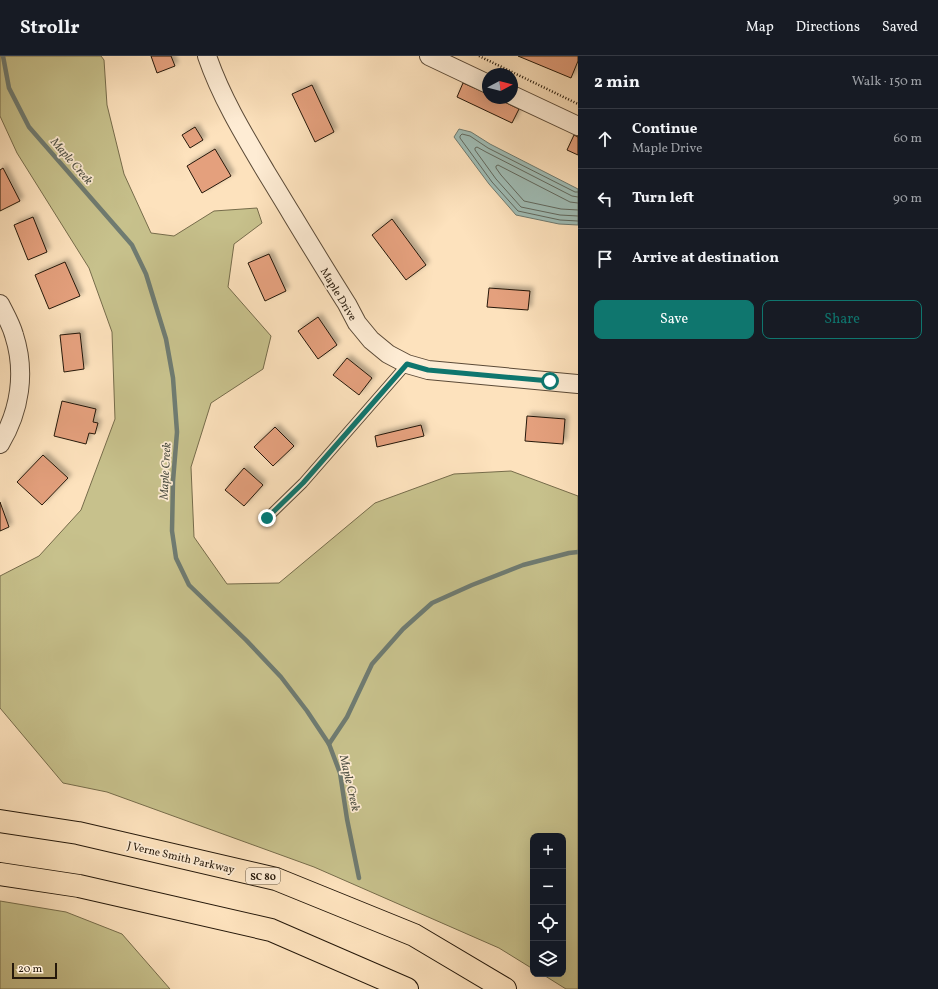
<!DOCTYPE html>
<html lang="en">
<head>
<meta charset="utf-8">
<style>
  :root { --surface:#171b24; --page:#20242c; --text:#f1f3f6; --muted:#9ea1a6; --line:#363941; --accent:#0f766e }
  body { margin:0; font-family:Vollkorn,serif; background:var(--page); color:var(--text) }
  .controls { position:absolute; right:12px; bottom:12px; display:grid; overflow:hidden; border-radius:8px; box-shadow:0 4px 16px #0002 }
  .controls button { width:36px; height:36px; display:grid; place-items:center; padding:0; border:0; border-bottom:1px solid var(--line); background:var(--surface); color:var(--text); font:20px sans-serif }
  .compass { position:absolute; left:482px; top:12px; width:36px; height:36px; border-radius:50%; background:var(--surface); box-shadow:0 4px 16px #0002; rotate:83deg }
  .scale { position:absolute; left:12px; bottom:10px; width:45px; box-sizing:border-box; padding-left:4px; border:2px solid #25180a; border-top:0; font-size:11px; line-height:14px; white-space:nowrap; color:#25180a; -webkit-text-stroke:3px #feecd4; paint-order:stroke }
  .stop { position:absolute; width:12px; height:12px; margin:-9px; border:3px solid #0f766e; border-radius:50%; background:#fff }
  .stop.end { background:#0f766e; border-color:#fff; box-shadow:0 1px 4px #0008 }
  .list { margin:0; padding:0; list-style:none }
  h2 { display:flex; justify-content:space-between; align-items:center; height:52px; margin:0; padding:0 16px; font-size:17px }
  h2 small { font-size:13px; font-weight:400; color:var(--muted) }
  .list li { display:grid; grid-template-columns:26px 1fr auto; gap:12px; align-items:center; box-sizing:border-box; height:60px; padding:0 16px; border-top:1px solid var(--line) }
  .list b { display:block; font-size:15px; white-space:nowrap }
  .list p { margin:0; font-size:13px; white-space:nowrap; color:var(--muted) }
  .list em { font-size:13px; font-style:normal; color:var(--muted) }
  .actions { display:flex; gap:8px; padding:12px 16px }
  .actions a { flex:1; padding:9px 0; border:1px solid var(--accent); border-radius:8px; text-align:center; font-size:14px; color:var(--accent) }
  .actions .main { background:var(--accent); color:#fff }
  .icon { flex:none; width:22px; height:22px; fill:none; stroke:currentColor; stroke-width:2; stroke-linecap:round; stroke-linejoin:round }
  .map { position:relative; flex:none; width:578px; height:933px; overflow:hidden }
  header { display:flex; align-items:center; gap:24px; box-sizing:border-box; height:56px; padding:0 20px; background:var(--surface); border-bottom:1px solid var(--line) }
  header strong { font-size:19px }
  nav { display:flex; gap:22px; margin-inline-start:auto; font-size:14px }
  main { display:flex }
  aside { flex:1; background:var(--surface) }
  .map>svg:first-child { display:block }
</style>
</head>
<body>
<header>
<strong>Strollr</strong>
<nav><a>Map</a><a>Directions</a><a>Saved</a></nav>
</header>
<main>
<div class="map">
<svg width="578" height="933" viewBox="0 0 578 933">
  <defs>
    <filter id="shadow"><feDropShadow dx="3.5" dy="-3.5" stdDeviation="2" flood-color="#0004"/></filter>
  </defs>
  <rect width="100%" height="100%" fill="#fde2bd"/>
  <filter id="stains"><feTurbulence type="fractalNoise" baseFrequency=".005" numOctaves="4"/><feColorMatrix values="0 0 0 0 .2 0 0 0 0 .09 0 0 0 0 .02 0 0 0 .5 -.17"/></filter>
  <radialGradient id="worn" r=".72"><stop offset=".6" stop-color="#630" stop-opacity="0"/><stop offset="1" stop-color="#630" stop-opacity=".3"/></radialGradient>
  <g fill="#c7c18c" stroke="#766c4b">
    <path d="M0,0H101L104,4L107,49L124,118L151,177L174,180L214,155L257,152L262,167L234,188L228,231L271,280L263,313L211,347L191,411L194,481L227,528L279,527L375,447L454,418L511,415L578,440V933H566L542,918H563V780H533V913L499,892L314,811L107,736L63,727L0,652V520L39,500L81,454L115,363L112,276L89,212L17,97L0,60Z"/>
    <path d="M0,845L66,856L122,878L170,933H0Z"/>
  </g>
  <path fill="#a0bdb6" stroke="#6f7b71" d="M459,73L471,76L490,88L578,133V169L559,168L516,159L489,128L454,81Z"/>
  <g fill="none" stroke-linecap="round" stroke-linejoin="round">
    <g stroke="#626a60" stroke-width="1">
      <path d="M578,136H575L488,92L470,80L462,78L460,80V82L492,126L518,155L560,164L578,165"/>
      <path d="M578,141L572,140L486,96L477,91L475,92V94L496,123L521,151L560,159L578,160"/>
      <path d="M578,147L570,146L498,109L496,110V112L501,119L524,145L561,153L578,154"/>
    </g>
    <g stroke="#6f7b71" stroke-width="4.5">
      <path d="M3,0L9,32L29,71L132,189L146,218L166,283L173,322L177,376L173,425L172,475L176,502L189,529L246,584L281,621L307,655L329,688L340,717L347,763L359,822"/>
      <path d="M329,688L347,661L372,608L403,573L432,547L472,529L523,509L569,497L578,496"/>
    </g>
  </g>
  <g fill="#e4a07d" stroke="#25180a" filter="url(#shadow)">
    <path d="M151,0H171L175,10L157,17Z"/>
    <path d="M518,0H578V5L571,22Z"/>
    <path d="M463,27L488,38V42H496L519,53L512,67L457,41Z"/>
    <path d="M312,29L334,76L315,86L292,38Z"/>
    <path d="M195,71L203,84L190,92L182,79Z"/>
    <path d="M574,79L578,81V99L567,94Z"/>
    <path d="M215,93L231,120L202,137L187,110Z"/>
    <path d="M3,112L20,145L0,155V114Z"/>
    <path d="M33,161L47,196L28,204L14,169Z"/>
    <path d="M392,163L426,209L406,224L372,179Z"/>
    <path d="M269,198L286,235L265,245L248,207Z"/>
    <path d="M65,206L80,240L49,253L35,219Z"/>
    <path d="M489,232L530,235L528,254L487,251Z"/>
    <path d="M318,261L337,289L318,303L298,275Z"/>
    <path d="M80,277L84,313L64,316L60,279Z"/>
    <path d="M347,302L372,322L359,339L333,319Z"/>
    <path d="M62,345L96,353L93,366L98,367L95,378L89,377L86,388L54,380Z"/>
    <path d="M527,360L565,363L563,388L525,385Z"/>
    <path d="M421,369L424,380L377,391L375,380Z"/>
    <path d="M275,371L294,390L273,410L254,391Z"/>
    <path d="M43,399L68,422L42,449L17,426Z"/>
    <path d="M244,412L263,429L244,450L225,434Z"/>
    <path d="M0,446L9,471L0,475Z"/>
  </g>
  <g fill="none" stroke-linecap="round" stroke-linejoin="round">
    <g stroke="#5b4a37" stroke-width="11">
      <path id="lane" d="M267,462L303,427L407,308"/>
    </g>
    <g stroke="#5b4a37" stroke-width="20">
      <g id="street">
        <path d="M207,0C221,41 244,79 266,116C293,160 319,204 347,248L357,267L371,284L388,298L407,308L428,314L578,328"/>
        <path d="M429,0L488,28"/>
        <path d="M512,39L578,70"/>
        <path d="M0,248C5,258 11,268 14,279C26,316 20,355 0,388"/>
      </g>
    </g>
    <g stroke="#25180a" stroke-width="24">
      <g id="primary">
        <path d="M0,765L78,777L276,823L414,879L505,933"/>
        <path d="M0,818L79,830L271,874L407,933"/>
      </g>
    </g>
    <path stroke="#25180a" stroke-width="2.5" stroke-dasharray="1 2" stroke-linecap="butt" d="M479,0L578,48"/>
    <use href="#lane" stroke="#feecd4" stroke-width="9"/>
    <use href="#street" stroke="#feecd4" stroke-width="18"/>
    <use href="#primary" stroke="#fde2bd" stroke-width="22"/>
  </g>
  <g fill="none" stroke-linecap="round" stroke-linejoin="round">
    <path stroke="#0f766e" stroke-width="5" d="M267,462L303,427L407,308L428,314L550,325"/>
  </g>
  <g text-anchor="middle" stroke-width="3.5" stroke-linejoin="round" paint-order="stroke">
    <rect fill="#feecd4" stroke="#665847" stroke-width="1" x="246" y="812" width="34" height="16" rx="3"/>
    <g font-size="10" font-weight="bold" fill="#25180a">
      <text x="263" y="824">SC 80</text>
    </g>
    <g font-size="11" fill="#25180a" stroke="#feecd4">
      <text transform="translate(339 238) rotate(59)" y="4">Maple Drive</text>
      <text transform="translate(181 801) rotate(13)" y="4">J Verne Smith Parkway</text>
    </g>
    <g font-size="12" font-style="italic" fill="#505246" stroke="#feecd4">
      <text transform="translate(72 105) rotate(49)" y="4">Maple Creek</text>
      <text transform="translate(165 415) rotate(-87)" y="4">Maple Creek</text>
      <text transform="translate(350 727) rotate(77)" y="4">Maple Creek</text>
    </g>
  </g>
  <rect width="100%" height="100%" filter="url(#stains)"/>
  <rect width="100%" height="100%" fill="url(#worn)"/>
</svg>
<div class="controls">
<button>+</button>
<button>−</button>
<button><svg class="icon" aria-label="locate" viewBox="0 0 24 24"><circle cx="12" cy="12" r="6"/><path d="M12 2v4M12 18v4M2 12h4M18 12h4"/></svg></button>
<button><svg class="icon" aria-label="layers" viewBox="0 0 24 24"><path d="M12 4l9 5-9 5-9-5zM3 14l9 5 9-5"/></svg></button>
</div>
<svg class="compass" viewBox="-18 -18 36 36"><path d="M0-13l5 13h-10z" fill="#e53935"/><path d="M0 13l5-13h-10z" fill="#9ea1a6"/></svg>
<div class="scale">20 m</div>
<div class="stop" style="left:550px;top:325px"></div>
<div class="stop end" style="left:267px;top:462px"></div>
</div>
<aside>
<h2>2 min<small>Walk · 150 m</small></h2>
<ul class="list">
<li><svg class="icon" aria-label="ahead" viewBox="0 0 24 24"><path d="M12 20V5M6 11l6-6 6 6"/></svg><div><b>Continue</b><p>Maple Drive</p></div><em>60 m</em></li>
<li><svg class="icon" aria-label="left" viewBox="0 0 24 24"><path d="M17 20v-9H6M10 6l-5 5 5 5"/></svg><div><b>Turn left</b></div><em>90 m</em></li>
<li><svg class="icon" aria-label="arrive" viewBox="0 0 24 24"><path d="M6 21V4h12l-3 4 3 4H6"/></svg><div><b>Arrive at destination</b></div></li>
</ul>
<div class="actions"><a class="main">Save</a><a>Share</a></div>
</aside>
</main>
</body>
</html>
